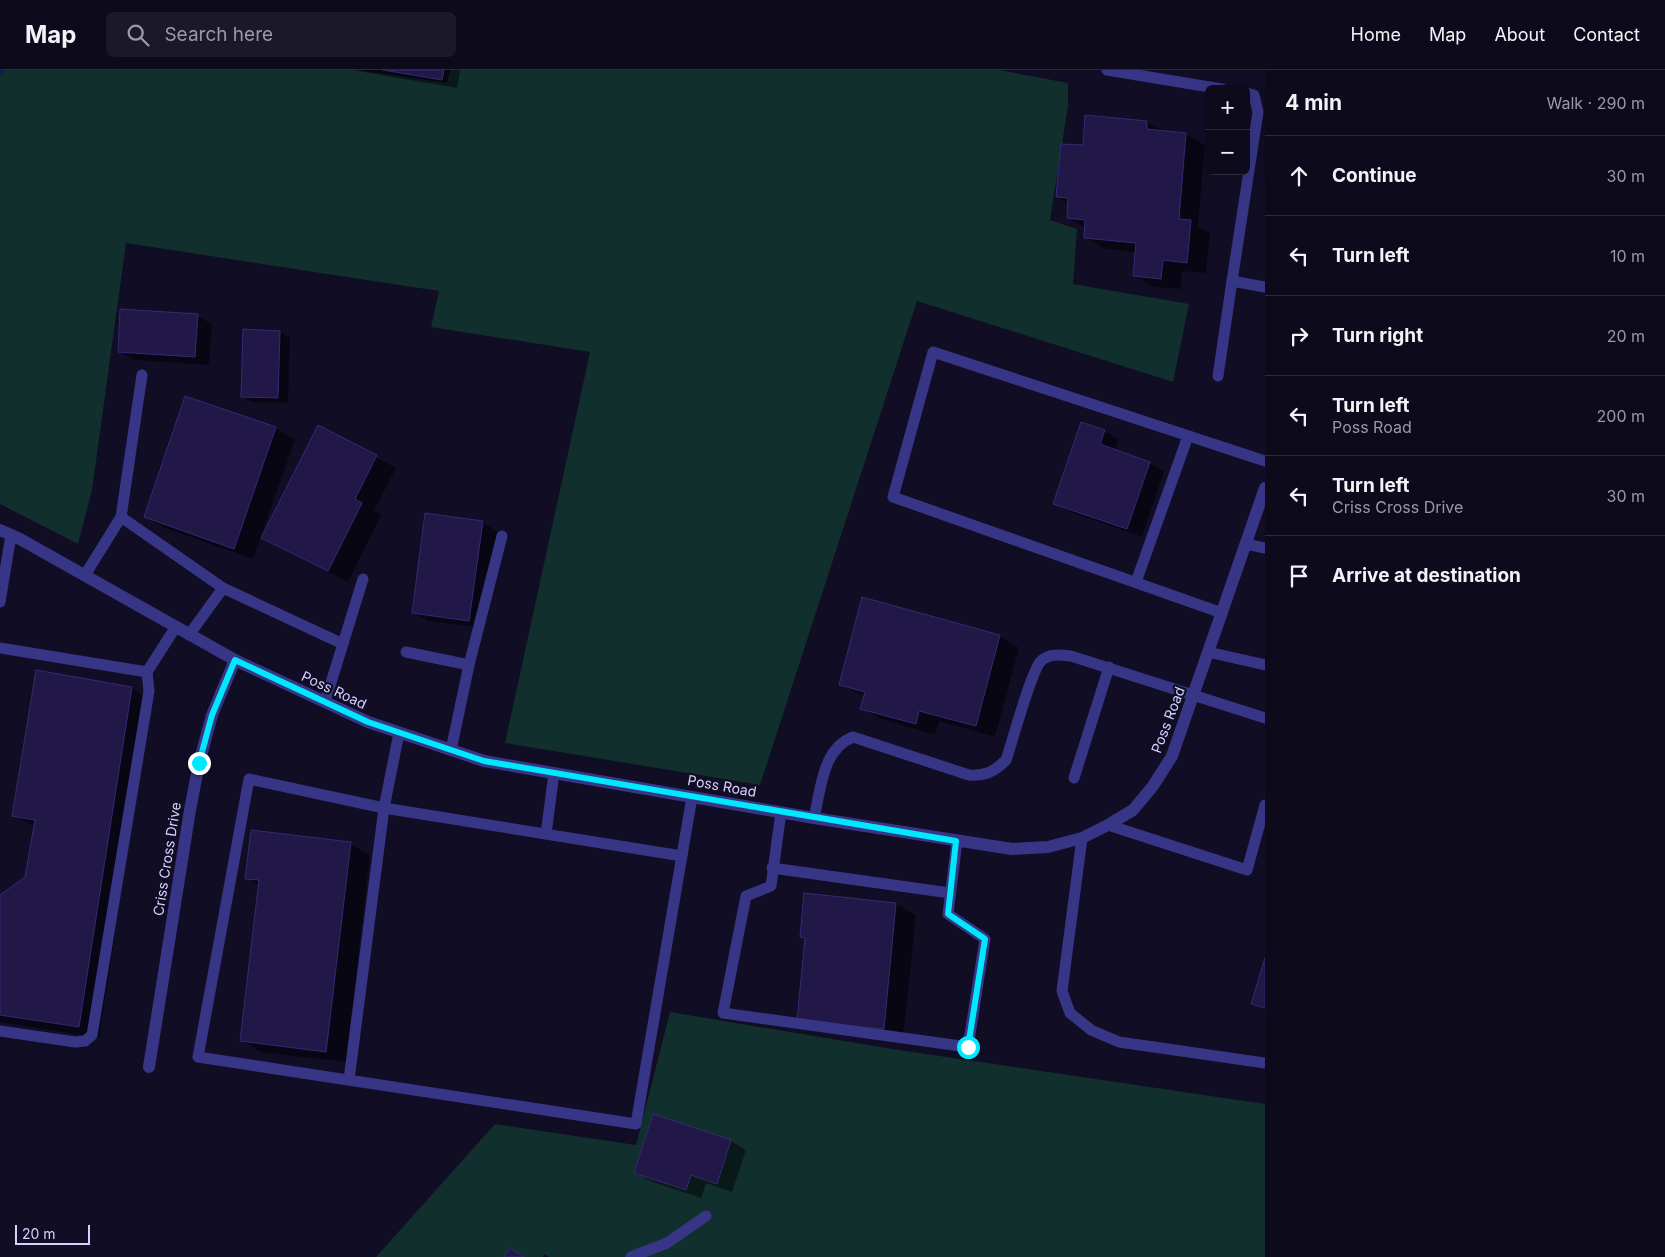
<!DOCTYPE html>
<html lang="en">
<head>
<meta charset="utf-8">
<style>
  :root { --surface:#0d0a1c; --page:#1b1829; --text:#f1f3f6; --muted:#9a9aa3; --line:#2d2b3b }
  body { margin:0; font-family:Inter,sans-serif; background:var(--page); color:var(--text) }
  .controls { position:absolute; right:15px; top:15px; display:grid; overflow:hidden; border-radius:8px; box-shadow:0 5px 20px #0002 }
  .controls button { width:45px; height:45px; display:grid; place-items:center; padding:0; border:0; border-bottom:1px solid var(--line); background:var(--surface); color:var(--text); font:25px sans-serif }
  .scale { position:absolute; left:15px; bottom:12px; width:75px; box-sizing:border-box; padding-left:5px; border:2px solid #d5d1ff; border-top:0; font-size:14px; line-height:18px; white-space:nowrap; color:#d5d1ff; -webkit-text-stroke:4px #110d25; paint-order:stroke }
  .stop { position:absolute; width:15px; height:15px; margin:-11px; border:4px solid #00e8fc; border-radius:50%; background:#fff }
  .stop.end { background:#00e8fc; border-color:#fff; box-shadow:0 1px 5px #0008 }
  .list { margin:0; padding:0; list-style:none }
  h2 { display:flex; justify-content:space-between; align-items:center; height:65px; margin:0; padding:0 20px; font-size:21px }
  h2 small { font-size:16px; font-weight:400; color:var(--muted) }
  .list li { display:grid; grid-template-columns:32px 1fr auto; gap:15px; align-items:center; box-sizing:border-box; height:80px; padding:0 20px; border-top:1px solid var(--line) }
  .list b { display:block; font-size:19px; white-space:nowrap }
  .list p { margin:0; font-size:16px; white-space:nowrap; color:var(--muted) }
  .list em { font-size:16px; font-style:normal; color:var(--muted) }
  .icon { flex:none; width:28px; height:28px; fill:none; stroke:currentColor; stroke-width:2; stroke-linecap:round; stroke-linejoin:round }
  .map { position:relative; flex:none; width:1265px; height:1187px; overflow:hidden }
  header { display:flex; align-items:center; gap:30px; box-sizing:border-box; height:70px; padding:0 25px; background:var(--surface); border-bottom:1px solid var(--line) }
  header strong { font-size:24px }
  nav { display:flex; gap:28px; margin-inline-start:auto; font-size:18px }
  .search { width:350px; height:45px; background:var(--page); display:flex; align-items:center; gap:12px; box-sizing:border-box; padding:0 18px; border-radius:8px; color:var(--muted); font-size:19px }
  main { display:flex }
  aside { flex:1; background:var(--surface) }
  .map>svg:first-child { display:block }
</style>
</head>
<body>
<header>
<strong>Map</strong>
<div class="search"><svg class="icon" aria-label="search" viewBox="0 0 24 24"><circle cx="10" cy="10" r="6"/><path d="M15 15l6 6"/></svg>Search here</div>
<nav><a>Home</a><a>Map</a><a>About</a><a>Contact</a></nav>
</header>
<main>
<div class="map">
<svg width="1265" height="1187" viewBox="0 0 1265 1187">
  <rect width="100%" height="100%" fill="#110d25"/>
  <g fill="#102f2d" fill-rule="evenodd">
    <path d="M0,0H359L447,13L450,0H999L1068,13V36L1050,150L1077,159L1073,214L1189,234L1173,312L917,231L760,715L505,673L590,282L431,257L439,221L126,173L92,420L78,474L0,434Z"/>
    <path d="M670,942L892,979L1265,1034V1187H549L545,1184L543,1187H524L510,1178L504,1187H376L495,1054L636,1075ZM653,1044L731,1070L717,1114L691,1105L686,1120L634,1103Z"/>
  </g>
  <g fill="#0007">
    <path d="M352,0H460L457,18Z"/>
    <path d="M1087,47L1147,52L1165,62L1185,64L1205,75L1198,156L1210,163L1206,203L1182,201L1181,219L1154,217L1134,205L1137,182L1105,179L1085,167L1086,158L1068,148L1069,133L1057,127L1084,77Z"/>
    <path d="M197,246L212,254L209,295L134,290L119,281Z"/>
    <path d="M280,262L290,268L288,333L252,332L242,326Z"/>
    <path d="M318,357L396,398L374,441L381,445L348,512L283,479Z"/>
    <path d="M275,358L295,370L253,489L165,458L145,447Z"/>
    <path d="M1104,361L1119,369L1115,381L1149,393L1164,401L1142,467L1070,442L1055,433Z"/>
    <path d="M482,452L497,461L484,558L428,551L413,542Z"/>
    <path d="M863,528L1000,566L1019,578L995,667L939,651L935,665L881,649L862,638L865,627L840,614Z"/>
    <path d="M132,618L151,630L99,968L0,952V826L26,807L35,757L14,745Z"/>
    <path d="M350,774L370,785L346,992L261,982L241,970L259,815L246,808Z"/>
    <path d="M896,834L916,845L903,970L798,950L806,870L801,867Z"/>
    <path d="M654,1045L731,1071L746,1080L732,1122L706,1113L701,1128L650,1111L636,1102Z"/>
  </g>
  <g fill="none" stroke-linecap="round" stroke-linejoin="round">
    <path stroke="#092248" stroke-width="8" d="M0,1L1,0"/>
  </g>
  <g fill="#211847" stroke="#362974">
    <path d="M383,0H444L442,10Z"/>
    <path d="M1085,45L1147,51V59L1186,63L1179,149L1191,150L1187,193L1163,190L1161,209L1133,206L1136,173L1084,168L1085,150L1067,148L1068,128L1056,127L1061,74L1083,75Z"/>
    <path d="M120,239L198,244L195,287L118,282Z"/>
    <path d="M243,259L280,261L278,328L241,327Z"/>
    <path d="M185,326L276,357L234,479L144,447Z"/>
    <path d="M1081,352L1105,360L1100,374L1150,392L1127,459L1053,434Z"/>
    <path d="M318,355L377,385L355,429L362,433L328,501L261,468Z"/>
    <path d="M425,443L483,451L469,551L412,543Z"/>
    <path d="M862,527L1000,565L976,656L919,641L916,654L860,639L865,622L839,615Z"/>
    <path d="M36,600L132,617L79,957L0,945V825L25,807L35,750L12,746Z"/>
    <path d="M251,760L351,772L326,982L240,971L259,810L245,809Z"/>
    <path d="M804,823L896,833L884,959L797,951L805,868L800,867Z"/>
    <path d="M1265,888V938L1251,934Z"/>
    <path d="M653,1044L731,1070L717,1114L691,1105L686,1120L634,1103Z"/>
    <path d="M510,1178L524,1187H504Z"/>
  </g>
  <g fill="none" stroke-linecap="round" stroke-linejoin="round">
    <g stroke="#373686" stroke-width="11">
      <path d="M1107,0L1222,19"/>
      <path d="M1246,23L1254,25L1258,42L1232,211L1265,217"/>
      <path d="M1218,306L1232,211"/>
      <path d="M121,447L223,518L343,574"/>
      <path d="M1246,474L1265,478"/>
      <path d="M85,505L121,447L142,305"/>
      <path d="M1136,512L1188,366"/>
      <path d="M0,532L11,465"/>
      <path d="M1222,543L893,427L933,282L1265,391"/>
      <path d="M189,565L223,518"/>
      <path d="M0,578L147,602L175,558"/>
      <path d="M406,582L469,595"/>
      <path d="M1208,582L1265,595"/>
      <path d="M325,632L363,509"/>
      <path d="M399,663L384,738L249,709L198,987L636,1054L692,727"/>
      <path d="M451,680L469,595L502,466"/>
      <path d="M1074,708L1109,597"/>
      <path d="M781,742L771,816L746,826L723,943L968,977L985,869L948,844L957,771"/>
      <path d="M814,748C821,719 822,679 853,667L969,705C985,706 994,702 1006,690C1012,673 1031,601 1041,591C1049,583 1061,585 1071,586L1265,648"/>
      <path d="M1108,755L1247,800L1265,735"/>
      <path d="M546,764L554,703"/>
      <path d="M1082,768L1062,921L1070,943L1091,960L1119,972L1265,993"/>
      <path d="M772,798L950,823"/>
      <path d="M0,961L75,972L85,971L92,965L149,621L147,602"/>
      <path d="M349,1010L384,738L682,786"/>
      <path d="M631,1187L667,1173L706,1146"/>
    </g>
    <g stroke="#373686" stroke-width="12">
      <path d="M0,460L20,469L235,590L368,652L484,691L814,748L1012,779L1048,777L1082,768L1108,755L1133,740L1153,716L1172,686L1265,418"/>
      <path d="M149,997L190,740L199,693L212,645L235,590"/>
    </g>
  </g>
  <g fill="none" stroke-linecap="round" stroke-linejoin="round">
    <path stroke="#00e8fc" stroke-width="6" d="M199,693L212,645L235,590L368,652L484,691L956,771L948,844L985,869L968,977"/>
  </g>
  <g text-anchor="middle" stroke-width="4.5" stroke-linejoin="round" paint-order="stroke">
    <g font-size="14" fill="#d5d1ff" stroke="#110d25">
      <text transform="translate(334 620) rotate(25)" y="5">Poss Road</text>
      <text transform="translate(1168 650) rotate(-69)" y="5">Poss Road</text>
      <text transform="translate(722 716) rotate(10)" y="5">Poss Road</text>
      <text transform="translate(167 789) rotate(-81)" y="5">Criss Cross Drive</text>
    </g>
  </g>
</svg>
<div class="controls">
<button>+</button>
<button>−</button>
</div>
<div class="scale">20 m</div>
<div class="stop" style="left:968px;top:977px"></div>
<div class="stop end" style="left:199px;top:693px"></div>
</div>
<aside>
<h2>4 min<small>Walk · 290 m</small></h2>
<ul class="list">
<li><svg class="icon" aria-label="ahead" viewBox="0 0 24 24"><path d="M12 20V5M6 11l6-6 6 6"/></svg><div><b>Continue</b></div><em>30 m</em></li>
<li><svg class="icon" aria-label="left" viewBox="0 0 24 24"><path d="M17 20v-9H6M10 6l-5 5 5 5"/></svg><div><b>Turn left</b></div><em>10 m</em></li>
<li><svg class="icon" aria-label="right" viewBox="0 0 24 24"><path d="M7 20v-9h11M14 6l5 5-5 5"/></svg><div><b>Turn right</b></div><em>20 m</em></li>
<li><svg class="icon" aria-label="left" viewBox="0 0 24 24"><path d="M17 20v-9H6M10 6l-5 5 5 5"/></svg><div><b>Turn left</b><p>Poss Road</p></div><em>200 m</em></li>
<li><svg class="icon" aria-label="left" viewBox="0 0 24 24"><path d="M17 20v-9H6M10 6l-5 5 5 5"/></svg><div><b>Turn left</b><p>Criss Cross Drive</p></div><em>30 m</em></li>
<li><svg class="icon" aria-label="arrive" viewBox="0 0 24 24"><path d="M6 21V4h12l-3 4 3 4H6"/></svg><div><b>Arrive at destination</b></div></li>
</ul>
</aside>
</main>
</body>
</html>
